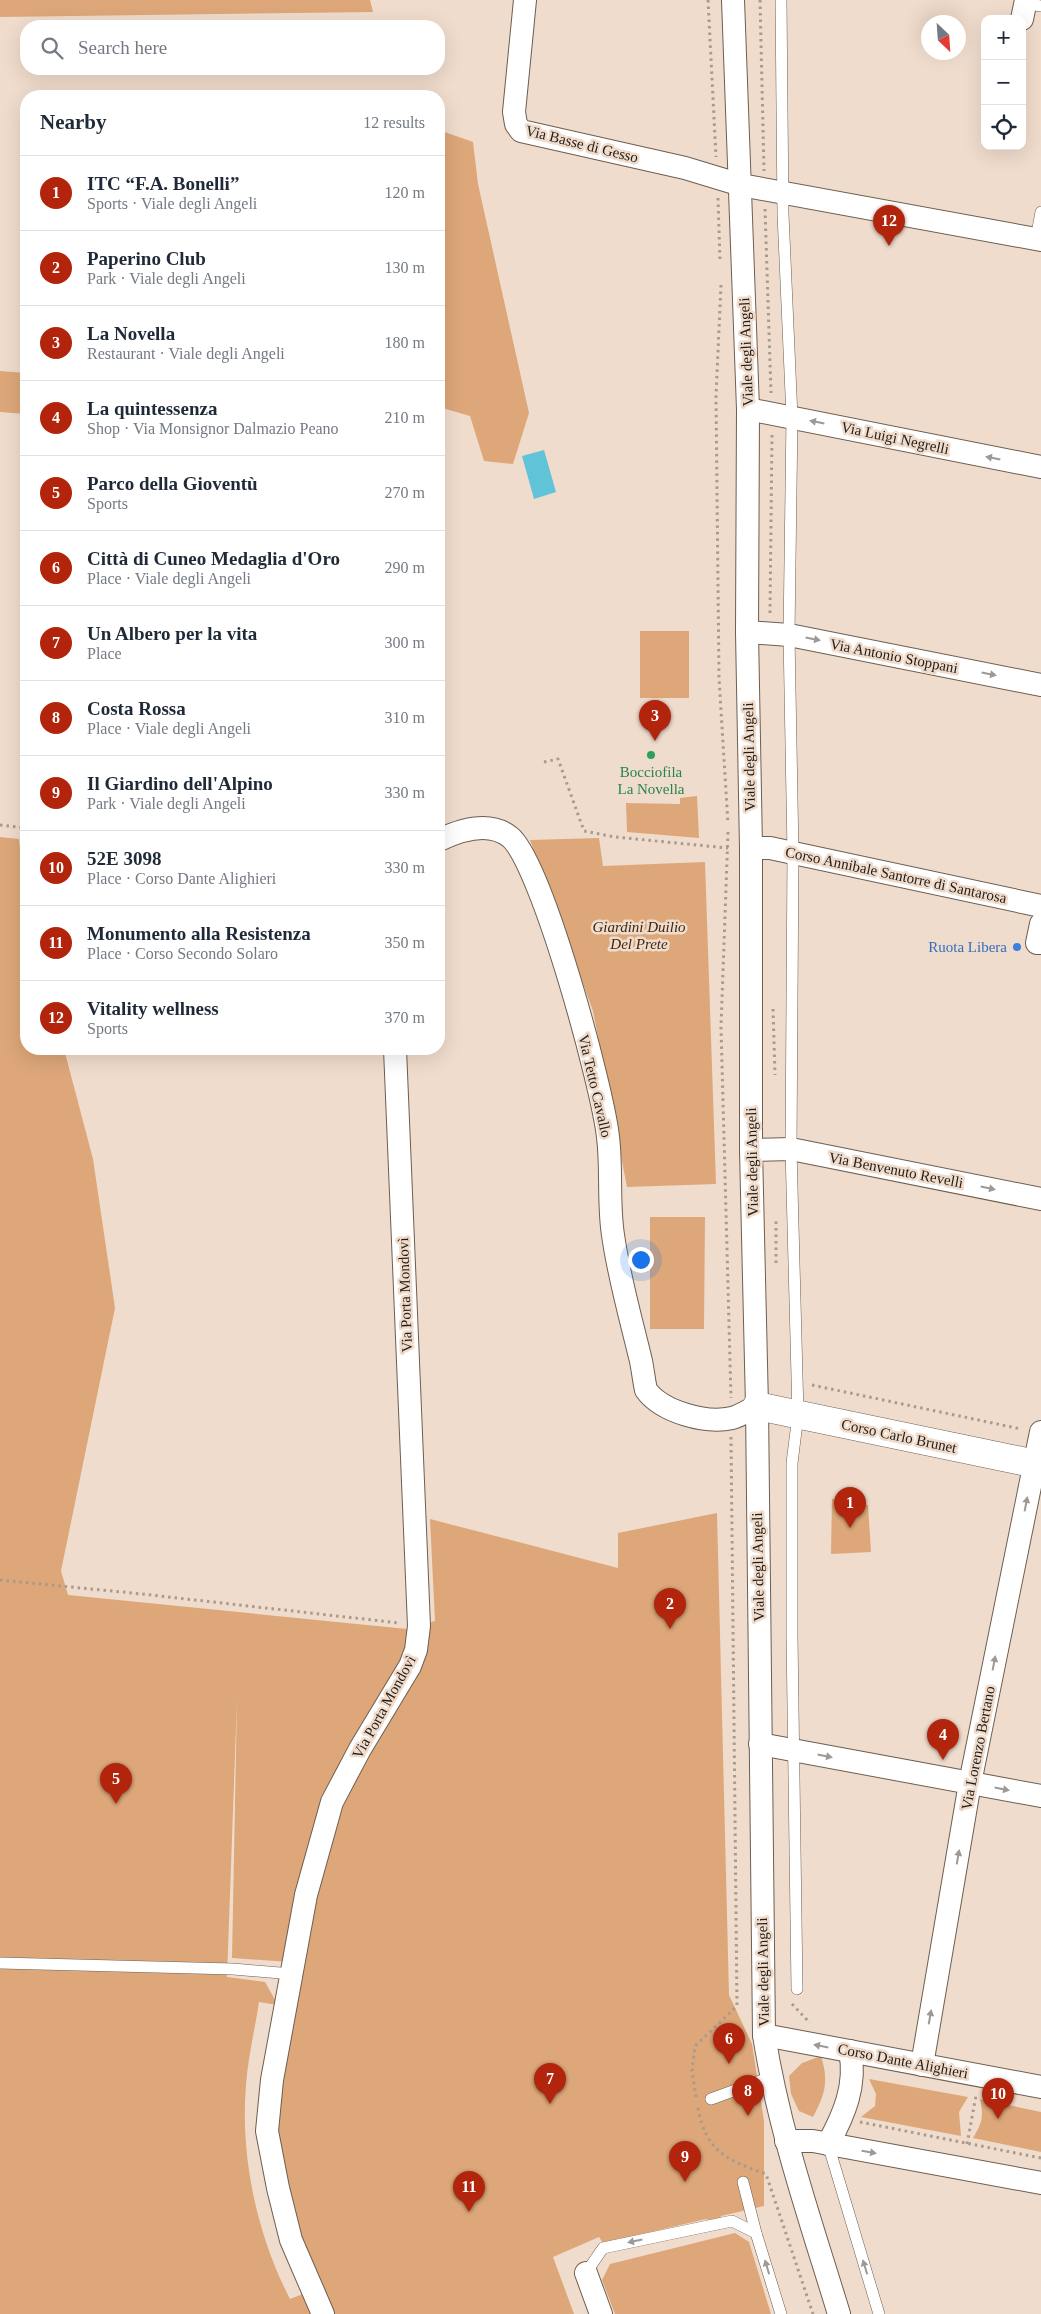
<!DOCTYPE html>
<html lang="en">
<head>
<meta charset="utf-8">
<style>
  :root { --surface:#fff; --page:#f6f6f7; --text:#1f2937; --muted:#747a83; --line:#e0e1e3; --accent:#b2250c }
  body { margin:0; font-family:Georgia,serif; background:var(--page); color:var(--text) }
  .controls { position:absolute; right:15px; top:15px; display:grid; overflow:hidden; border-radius:10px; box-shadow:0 5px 20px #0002 }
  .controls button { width:45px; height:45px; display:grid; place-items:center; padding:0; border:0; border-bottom:1px solid var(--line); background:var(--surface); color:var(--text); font:25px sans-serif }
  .compass { position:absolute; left:921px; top:15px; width:45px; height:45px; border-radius:50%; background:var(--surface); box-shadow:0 5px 20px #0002; rotate:155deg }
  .you { position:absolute; left:640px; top:1259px; width:18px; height:18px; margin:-12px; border:4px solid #fff; border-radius:50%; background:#1a73e8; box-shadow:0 0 0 8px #1a73e833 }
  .badge { display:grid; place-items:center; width:32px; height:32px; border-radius:50%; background:var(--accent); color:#fff; font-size:16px; font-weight:700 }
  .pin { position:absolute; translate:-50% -41px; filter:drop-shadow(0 1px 2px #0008) }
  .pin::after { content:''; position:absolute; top:26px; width:18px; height:15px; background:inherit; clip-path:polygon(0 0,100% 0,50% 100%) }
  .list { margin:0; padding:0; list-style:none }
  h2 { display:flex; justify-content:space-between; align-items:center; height:65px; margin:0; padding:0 20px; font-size:21px }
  h2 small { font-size:16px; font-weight:400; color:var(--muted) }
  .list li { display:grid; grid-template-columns:32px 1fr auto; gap:15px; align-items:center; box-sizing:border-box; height:75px; padding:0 20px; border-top:1px solid var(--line) }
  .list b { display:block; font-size:19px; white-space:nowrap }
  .list p { margin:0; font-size:16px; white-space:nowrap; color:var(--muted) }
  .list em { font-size:16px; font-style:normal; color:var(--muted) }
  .icon { flex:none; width:28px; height:28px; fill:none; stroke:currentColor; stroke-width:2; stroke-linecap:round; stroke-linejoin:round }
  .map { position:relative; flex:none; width:1041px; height:2314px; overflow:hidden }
  .search { position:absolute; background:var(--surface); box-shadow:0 5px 20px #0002; left:20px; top:20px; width:425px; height:55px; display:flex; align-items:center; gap:12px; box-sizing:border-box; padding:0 18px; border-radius:20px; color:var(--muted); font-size:19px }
  .panel { position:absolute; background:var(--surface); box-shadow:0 5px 20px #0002; left:20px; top:90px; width:425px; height:965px; border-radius:20px }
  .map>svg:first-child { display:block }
</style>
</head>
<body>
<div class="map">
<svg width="1041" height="2314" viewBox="0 0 1041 2314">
  <rect width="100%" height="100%" fill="#f0dccc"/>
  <g fill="#dda779" fill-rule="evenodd">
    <path d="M0,0H370L373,12L0,17Z"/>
    <path d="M439,130L473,142L478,184L529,413L513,464L484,461L470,416L439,407Z"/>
    <path d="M0,371L26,373V414L0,412Z"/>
    <rect x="640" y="631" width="49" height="67"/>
    <path d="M697,796L699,838L627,832L626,803L680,804V798Z"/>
    <path d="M0,837L19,839L26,907V1049H64L93,1159L115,1308L61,1571L68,1595L407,1629L435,1621L430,1519L618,1568V1533L717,1513L729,1995L752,2044L764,2121V2206L721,2216L717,2223L706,2219L603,2243L599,2237L553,2257L574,2314H0ZM237,1700L232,1958L303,1963L282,2082L277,2135L301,2235L303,2294L290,2299C257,2235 240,2157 246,2085C248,2057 255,2029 259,2002L278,2005L265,1982L227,1977Z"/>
    <path d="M599,838L603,866L705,862L716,1184L627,1187L593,1011L530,840Z"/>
    <path d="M650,1217H705L704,1329H650Z"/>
    <path d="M832,1499L868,1505L871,1552L831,1554Z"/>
    <path d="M821,2056C829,2082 825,2094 813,2117L799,2111L791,2094L789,2076L802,2063Z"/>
    <path d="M869,2079L968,2097L959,2112L961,2136L861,2117L875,2106L876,2094Z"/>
    <path d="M980,2099L1041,2112V2152L973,2138C982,2123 984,2117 980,2099Z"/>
    <path d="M735,2233L749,2242L771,2314H615L602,2280L610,2264Z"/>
  </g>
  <path fill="#60c3d7" d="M544,450L556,492L534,499L522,456Z"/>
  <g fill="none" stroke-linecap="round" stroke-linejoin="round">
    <g stroke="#6e5e50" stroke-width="12">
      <g id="service">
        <path d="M781,0L783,214L792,417L789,635L793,853L791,1149L798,1415L792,1463V1636L797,1989"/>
        <path d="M1025,3L1041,6"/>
        <path d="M1036,239L1041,212"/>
        <path d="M0,1963L233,1969L292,1974"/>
        <path d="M711,2099L771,2077"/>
        <path d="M828,2144L879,2314"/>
        <path d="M743,2182L756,2233"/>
        <path d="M586,2273L603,2248L732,2221L756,2233L781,2314"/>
      </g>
    </g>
    <g stroke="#6e5e50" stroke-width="24">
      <g id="minor">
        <path d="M525,0L514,112L516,124L521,131L685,168L741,185L1041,240"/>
        <path d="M733,0L748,409L747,632L751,848V1150L757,1406L764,2035C779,2131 811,2222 839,2314"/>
        <path d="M1022,19L1026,0"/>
        <path d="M748,409L1041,467"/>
        <path d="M747,632L789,635L1041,685"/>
        <path d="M439,840C460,830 489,820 510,837C542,863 603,1089 608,1137C612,1170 608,1202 613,1235C619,1278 631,1319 641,1361C643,1371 644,1381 646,1390C662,1412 706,1424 732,1418C740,1416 749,1410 757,1406"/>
        <path d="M751,848H770L1041,906"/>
        <path d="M1041,924L1037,943H1041"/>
        <path d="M751,1150L791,1149L1041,1199"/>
        <path d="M760,1744L1041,1796"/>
        <path d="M764,2035L1041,2087"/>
        <path d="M922,2065L970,1783L1041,1432"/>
        <path d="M786,2141H813L1041,2183"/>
        <path d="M828,2144C844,2115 857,2085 850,2051"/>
        <path d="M586,2273L601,2314"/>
        <path d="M323,2314L291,2240L278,2188L267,2131L272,2080L306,1895L332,1802L360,1749L410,1666L416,1650L419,1626L395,1049"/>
      </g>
    </g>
    <g stroke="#6e5e50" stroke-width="29">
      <path id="tertiary" d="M757,1406L1041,1465"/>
    </g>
    <g stroke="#a99a8d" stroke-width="3" stroke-dasharray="2.5 4" stroke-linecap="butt">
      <path d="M708,0L716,157"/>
      <path d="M760,0L764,171"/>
      <path d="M718,198L720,262"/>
      <path d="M765,209L771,393"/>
      <path d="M721,285L716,396L719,678L728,824"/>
      <path d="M770,613L772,434"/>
      <path d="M544,762L558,759L584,831L615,837L728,848"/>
      <path d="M0,825L26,828"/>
      <path d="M728,832L721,1027L731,1398"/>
      <path d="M773,1009L775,1075"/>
      <path d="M776,1263V1219"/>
      <path d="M812,1385L1021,1429"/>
      <path d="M0,1580L142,1594L399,1623"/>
      <path d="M792,2004L810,2023"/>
      <path d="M696,2097L692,2071L695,2046L737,2006L731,1437"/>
      <path d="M698,2108C706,2152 727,2160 766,2174L813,2314"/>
      <path d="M860,2122L1041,2158"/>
      <path d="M967,2144L976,2096"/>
    </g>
    <use href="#service" stroke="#fff" stroke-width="11"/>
    <use href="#minor" stroke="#fff" stroke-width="22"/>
    <use href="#tertiary" stroke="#fff" stroke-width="28"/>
  </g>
  <defs><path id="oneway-solid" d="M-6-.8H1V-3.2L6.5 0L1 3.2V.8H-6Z" transform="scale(1.25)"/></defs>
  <g fill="#9c9997">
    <use href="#oneway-solid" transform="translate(817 422) rotate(-169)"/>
    <use href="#oneway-solid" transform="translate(993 458) rotate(-169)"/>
    <use href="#oneway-solid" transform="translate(813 639) rotate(11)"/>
    <use href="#oneway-solid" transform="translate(989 674) rotate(11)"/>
    <use href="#oneway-solid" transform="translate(988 1188) rotate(12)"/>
    <use href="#oneway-solid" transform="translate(1026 1504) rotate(-79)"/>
    <use href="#oneway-solid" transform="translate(994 1663) rotate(-79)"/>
    <use href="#oneway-solid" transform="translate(825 1756) rotate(11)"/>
    <use href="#oneway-solid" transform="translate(1002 1789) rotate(11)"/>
    <use href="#oneway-solid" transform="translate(958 1857) rotate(-80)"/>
    <use href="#oneway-solid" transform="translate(930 2017) rotate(-80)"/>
    <use href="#oneway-solid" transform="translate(821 2046) rotate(-169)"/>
    <use href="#oneway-solid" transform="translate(869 2152) rotate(10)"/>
    <use href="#oneway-solid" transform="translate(635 2241) rotate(168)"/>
    <use href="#oneway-solid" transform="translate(767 2267) rotate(-107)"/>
    <use href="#oneway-solid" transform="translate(865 2267) rotate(-107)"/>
  </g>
  <circle fill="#2e9e5b" stroke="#f0dccc" stroke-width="2" cx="651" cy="755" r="5"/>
  <circle fill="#3f7fe0" stroke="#f0dccc" stroke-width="2" cx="1017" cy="947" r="5"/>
  <g text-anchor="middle" stroke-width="5" stroke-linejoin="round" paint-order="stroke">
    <g font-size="15" fill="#241d17" stroke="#f0dccc">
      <text transform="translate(582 144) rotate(14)" y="5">Via Basse di Gesso</text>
      <text transform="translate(746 352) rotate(-92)" y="5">Viale degli Angeli</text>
      <text transform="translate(895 438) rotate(12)" y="5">Via Luigi Negrelli</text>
      <text transform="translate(894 656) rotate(11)" y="5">Via Antonio Stoppani</text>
      <text transform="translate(749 757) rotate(-91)" y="5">Viale degli Angeli</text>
      <text transform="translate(896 875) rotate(12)" y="5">Corso Annibale Santorre di Santarosa</text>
      <text transform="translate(595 1086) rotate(77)" y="5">Via Tetto Cavallo</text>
      <text transform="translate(752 1162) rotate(-91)" y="5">Viale degli Angeli</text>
      <text transform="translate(896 1170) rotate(11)" y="5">Via Benvenuto Revelli</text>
      <text transform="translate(405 1295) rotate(-92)" y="5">Via Porta Mondovì</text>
      <text transform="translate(899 1436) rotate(12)" y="5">Corso Carlo Brunet</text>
      <text transform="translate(758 1567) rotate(-91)" y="5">Viale degli Angeli</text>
      <text transform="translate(384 1707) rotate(-61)" y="5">Via Porta Mondovì</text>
      <text transform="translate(978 1748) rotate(-79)" y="5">Via Lorenzo Bertano</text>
      <text transform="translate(763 1972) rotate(-91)" y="5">Viale degli Angeli</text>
      <text transform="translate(903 2061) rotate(11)" y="5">Corso Dante Alighieri</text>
    </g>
    <g font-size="15" fill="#27864d" stroke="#f0dccc">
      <text x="651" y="777">Bocciofila<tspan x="651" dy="17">La Novella</tspan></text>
    </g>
    <g font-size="15" font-style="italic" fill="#3e260f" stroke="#f0dccc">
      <text x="639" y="932">Giardini Duilio<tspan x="639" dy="17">Del Prete</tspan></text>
    </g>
    <g font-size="15" fill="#366cbe" stroke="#f0dccc" text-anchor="end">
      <text x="1007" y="952">Ruota Libera</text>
    </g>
  </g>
</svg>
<div class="controls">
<button>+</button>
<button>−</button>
<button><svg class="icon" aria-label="locate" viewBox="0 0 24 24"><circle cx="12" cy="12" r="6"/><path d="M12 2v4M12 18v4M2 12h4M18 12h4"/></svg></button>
</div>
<svg class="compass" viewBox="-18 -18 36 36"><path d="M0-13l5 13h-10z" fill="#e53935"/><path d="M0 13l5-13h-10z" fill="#747a83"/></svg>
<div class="you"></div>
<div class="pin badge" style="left:850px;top:1528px">1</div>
<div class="pin badge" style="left:670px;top:1629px">2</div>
<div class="pin badge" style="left:655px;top:741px">3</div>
<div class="pin badge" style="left:943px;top:1760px">4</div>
<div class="pin badge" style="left:116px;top:1804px">5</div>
<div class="pin badge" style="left:729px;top:2064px">6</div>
<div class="pin badge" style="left:550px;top:2104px">7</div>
<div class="pin badge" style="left:748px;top:2116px">8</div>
<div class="pin badge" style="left:685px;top:2182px">9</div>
<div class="pin badge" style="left:998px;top:2119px">10</div>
<div class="pin badge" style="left:469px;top:2212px">11</div>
<div class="pin badge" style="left:889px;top:246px">12</div>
<div class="search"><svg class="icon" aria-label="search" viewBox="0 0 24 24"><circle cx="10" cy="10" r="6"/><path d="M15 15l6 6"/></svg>Search here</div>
<section class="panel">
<h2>Nearby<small>12 results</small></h2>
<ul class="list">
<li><span class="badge">1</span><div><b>ITC “F.A. Bonelli”</b><p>Sports · Viale degli Angeli</p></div><em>120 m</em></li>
<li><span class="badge">2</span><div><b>Paperino Club</b><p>Park · Viale degli Angeli</p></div><em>130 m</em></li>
<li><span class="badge">3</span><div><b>La Novella</b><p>Restaurant · Viale degli Angeli</p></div><em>180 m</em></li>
<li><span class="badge">4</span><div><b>La quintessenza</b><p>Shop · Via Monsignor Dalmazio Peano</p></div><em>210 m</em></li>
<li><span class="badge">5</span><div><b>Parco della Gioventù</b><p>Sports</p></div><em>270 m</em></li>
<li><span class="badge">6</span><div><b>Città di Cuneo Medaglia d'Oro</b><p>Place · Viale degli Angeli</p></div><em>290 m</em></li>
<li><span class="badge">7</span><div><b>Un Albero per la vita</b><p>Place</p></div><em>300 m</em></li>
<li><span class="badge">8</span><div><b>Costa Rossa</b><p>Place · Viale degli Angeli</p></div><em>310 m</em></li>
<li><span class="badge">9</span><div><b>Il Giardino dell'Alpino</b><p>Park · Viale degli Angeli</p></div><em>330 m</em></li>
<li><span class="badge">10</span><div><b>52E 3098</b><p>Place · Corso Dante Alighieri</p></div><em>330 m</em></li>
<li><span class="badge">11</span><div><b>Monumento alla Resistenza</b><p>Place · Corso Secondo Solaro</p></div><em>350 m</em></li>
<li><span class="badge">12</span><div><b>Vitality wellness</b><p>Sports</p></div><em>370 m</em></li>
</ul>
</section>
</div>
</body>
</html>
